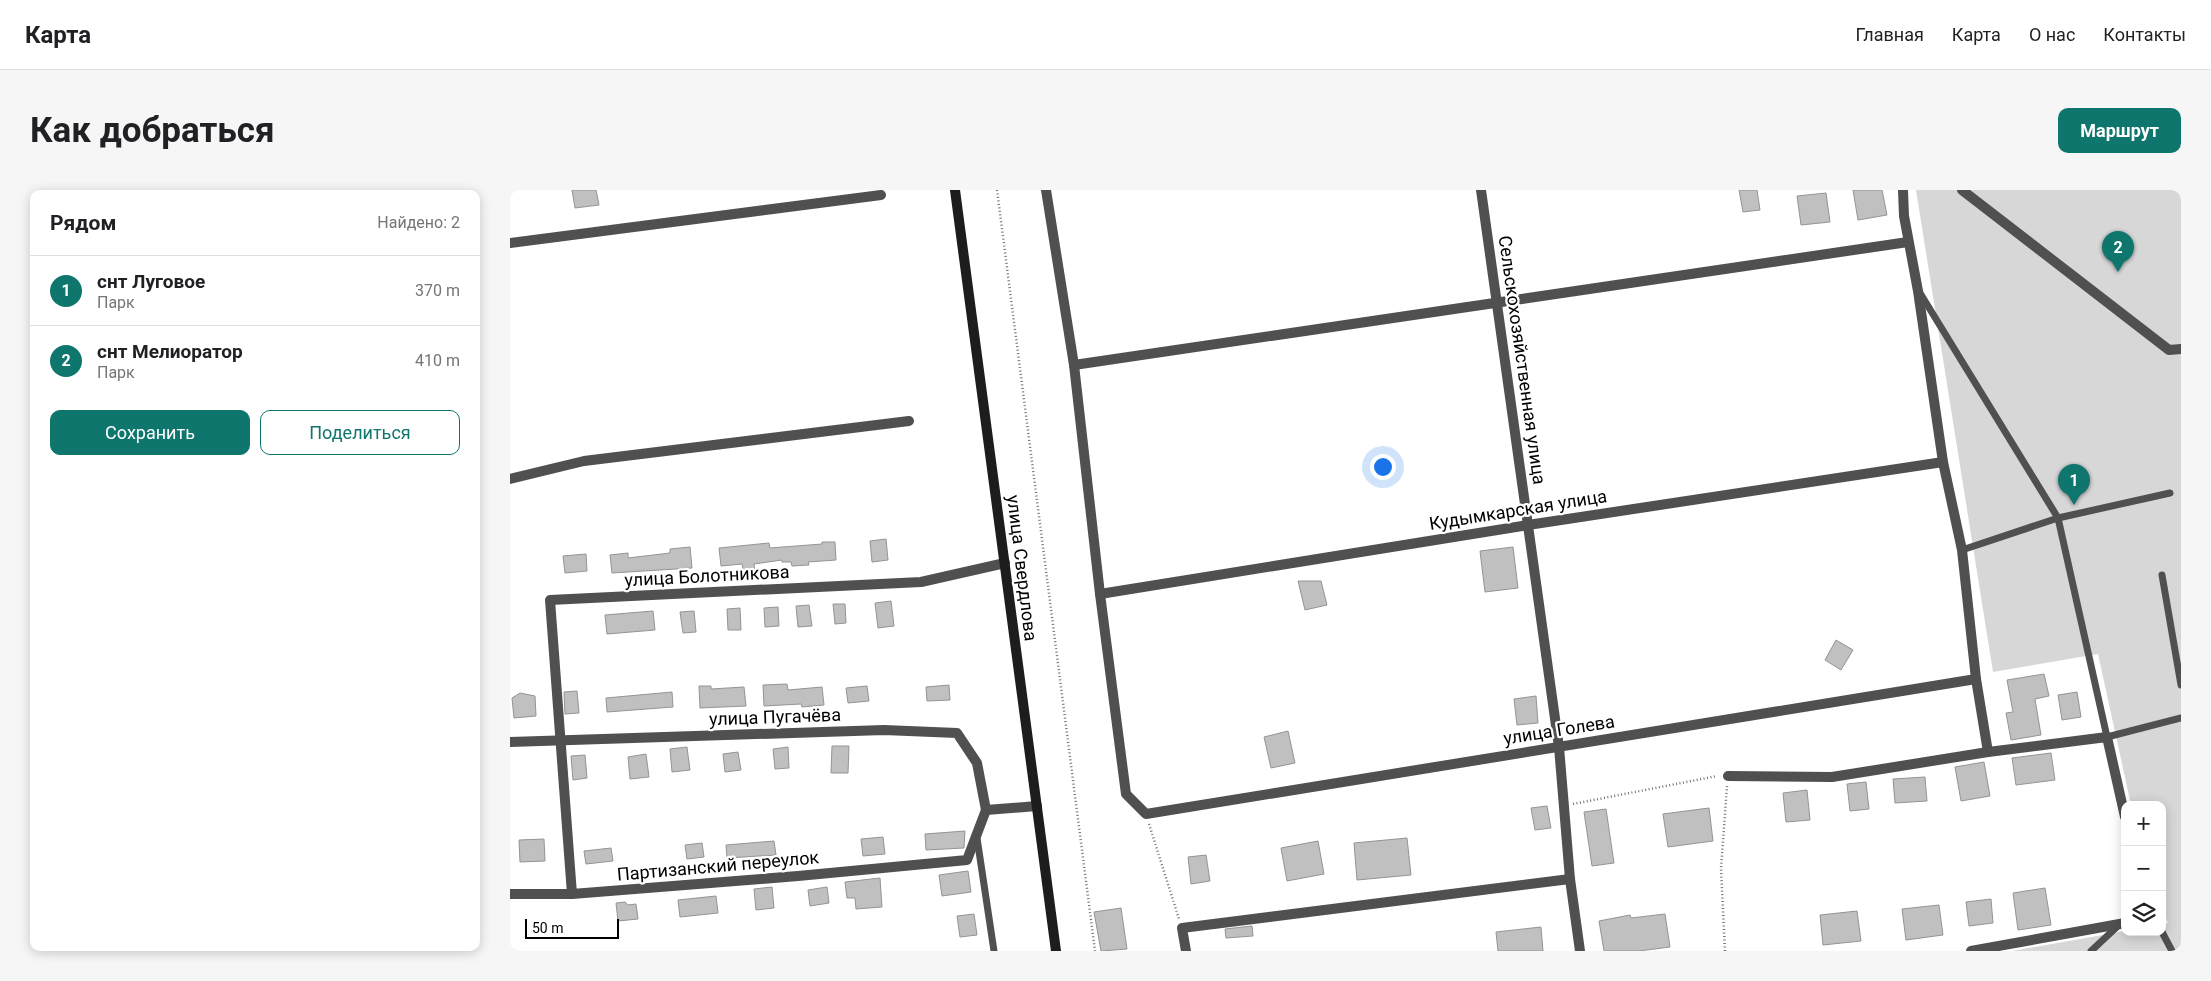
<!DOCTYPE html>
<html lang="ru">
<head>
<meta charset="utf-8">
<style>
  :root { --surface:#fff; --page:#f6f6f6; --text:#202124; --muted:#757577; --line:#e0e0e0; --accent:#0f766e }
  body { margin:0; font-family:Roboto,sans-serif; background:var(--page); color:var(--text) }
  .controls { position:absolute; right:15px; bottom:15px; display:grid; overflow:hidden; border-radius:10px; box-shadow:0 2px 12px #0003 }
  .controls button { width:45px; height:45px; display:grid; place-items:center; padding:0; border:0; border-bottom:1px solid var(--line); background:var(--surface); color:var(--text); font:25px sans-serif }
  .scale { position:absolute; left:15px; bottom:12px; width:94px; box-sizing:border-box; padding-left:5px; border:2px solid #000; border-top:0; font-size:14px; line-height:18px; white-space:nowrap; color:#000; -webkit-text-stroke:4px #fff; paint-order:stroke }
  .you { position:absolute; left:872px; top:276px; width:18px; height:18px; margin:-12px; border:4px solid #fff; border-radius:50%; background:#1a73e8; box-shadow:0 0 0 8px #1a73e833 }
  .badge { display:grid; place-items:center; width:32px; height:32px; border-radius:50%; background:var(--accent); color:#fff; font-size:16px; font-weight:700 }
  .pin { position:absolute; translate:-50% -41px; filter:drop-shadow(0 1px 2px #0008) }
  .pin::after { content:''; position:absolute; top:26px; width:18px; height:15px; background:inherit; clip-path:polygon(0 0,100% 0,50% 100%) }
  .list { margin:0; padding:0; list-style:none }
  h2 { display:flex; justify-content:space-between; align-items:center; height:65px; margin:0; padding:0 20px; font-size:21px }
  h2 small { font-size:16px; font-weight:400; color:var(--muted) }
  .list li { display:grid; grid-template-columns:32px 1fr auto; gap:15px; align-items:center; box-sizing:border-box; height:70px; padding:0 20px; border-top:1px solid var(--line) }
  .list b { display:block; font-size:19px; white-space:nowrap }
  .list p { margin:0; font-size:16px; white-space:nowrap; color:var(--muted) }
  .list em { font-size:16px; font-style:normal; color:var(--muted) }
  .actions { display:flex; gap:10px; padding:15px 20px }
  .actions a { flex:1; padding:11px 0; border:1px solid var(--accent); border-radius:10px; text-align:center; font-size:18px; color:var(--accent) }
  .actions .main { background:var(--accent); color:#fff }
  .icon { flex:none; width:28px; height:28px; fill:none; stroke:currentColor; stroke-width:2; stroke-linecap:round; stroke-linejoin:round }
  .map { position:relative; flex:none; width:1671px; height:761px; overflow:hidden; border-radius:10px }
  header { display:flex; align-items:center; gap:30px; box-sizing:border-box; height:70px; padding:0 25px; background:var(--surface); border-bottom:1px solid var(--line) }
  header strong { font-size:24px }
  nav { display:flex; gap:28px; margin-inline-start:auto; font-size:18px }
  .intro { display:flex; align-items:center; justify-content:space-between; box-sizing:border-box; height:120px; padding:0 30px }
  h1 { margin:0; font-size:35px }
  .button { padding:12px 22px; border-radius:10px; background:var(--accent); color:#fff; font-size:18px; font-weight:700 }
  main { display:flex; gap:30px; padding:0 30px }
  aside { flex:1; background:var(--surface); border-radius:10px; box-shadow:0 2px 12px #0003 }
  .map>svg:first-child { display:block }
</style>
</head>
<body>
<header>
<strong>Карта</strong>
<nav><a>Главная</a><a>Карта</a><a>О нас</a><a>Контакты</a></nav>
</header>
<div class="intro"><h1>Как добраться</h1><a class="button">Маршрут</a></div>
<main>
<aside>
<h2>Рядом<small>Найдено: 2</small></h2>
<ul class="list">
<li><span class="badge">1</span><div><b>снт Луговое</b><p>Парк</p></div><em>370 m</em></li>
<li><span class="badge">2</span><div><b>снт Мелиоратор</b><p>Парк</p></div><em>410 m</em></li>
</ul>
<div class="actions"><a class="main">Сохранить</a><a>Поделиться</a></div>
</aside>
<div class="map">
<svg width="1671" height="761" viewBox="0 0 1671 761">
  <rect width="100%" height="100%" fill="#fff"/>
  <path fill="#d7d7d7" d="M1406,0H1671V761H1502L1615,741L1652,742V734L1658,733L1652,719V615H1621L1588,464L1483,482Z"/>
  <g fill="#c0c0c0" stroke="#949494">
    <path d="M62,0H86L89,15L65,18Z"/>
    <path d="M1229,0H1247L1250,20L1233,22Z"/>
    <path d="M1343,0H1372L1377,25L1348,30Z"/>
    <path d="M1316,3L1320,32L1291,35L1287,6Z"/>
    <path d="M376,349L378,370L362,372L360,351Z"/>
    <path d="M312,352H325L326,370L298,372L299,375L282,376L281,372H272V370L244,374L245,384L234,385L232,374L211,376L209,358L259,353L260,358L312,354Z"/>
    <path d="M180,357L182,378L102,383L100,365L118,363V368L160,363V359Z"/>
    <path d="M1003,357L1008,398L975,402L970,361Z"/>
    <path d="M76,364L77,381L55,383L53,366Z"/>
    <path d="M788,391H811L817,415L795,420Z"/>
    <path d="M381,411L384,436L368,438L365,413Z"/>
    <path d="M323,414H335L336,433L325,434Z"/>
    <path d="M299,415L302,436L288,437L286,416Z"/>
    <path d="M268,417L269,436L255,437L254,418Z"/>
    <path d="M230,418L231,440H218L217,419Z"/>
    <path d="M143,421L145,440L97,444L95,425Z"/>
    <path d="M184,421L186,442L173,443L170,422Z"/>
    <path d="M1326,450L1343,460L1331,480L1315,470Z"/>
    <path d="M1534,484L1539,506L1525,509L1531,545L1501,550L1496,523L1503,522L1497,490Z"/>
    <path d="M277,494L278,500L312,497L314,515L292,517L291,514L254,516L253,495Z"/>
    <path d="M439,495L440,510L417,511L416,497Z"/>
    <path d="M189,496H201V499L234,497L236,516L190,518Z"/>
    <path d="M357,496L359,511L338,513L336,498Z"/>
    <path d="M67,501L69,523L55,524L54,502Z"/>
    <path d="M162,502L163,517L97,522L96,508Z"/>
    <path d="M1567,502L1571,527L1552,530L1548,505Z"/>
    <path d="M10,503L25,506L26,526L4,528L2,508Z"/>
    <path d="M1026,506L1028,533L1007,535L1004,509Z"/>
    <path d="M778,541L785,573L761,578L754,547Z"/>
    <path d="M322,556H339L338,583H321Z"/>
    <path d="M177,557L180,580L162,582L160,559Z"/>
    <path d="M278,557L279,578L265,579L263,559Z"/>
    <path d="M228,562L231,580L215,582L213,564Z"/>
    <path d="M1541,563L1545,590L1506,595L1502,568Z"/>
    <path d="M136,564L139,587L120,589L118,567Z"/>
    <path d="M75,565L77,588L63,590L61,566Z"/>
    <path d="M1474,572L1480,606L1451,611L1445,577Z"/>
    <path d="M1415,587L1417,611L1385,613L1383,589Z"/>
    <path d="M1356,592L1359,619L1340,621L1337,594Z"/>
    <path d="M1297,600L1300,630L1276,632L1273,603Z"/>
    <path d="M1037,616L1041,638L1025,640L1021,618Z"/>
    <path d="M1199,618L1203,651L1158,657L1153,624Z"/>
    <path d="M1096,619L1104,673L1082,676L1074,622Z"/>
    <path d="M455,641L454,658L416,660L415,644Z"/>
    <path d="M373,647L375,664L353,666L351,649Z"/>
    <path d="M897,648L901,685L847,690L844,653Z"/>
    <path d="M34,649L35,671L10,672L9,650Z"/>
    <path d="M264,651L266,665L217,668L216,655Z"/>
    <path d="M808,651L814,684L777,691L771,658Z"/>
    <path d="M192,653L194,667L177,669L175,655Z"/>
    <path d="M101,658L103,671L76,674L74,661Z"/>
    <path d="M696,665L700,691L681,694L678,667Z"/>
    <path d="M458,681L461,702L432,706L429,685Z"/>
    <path d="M370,688L372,717L346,719L345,708H337L335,692Z"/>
    <path d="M262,697L264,718L246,720L244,699Z"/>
    <path d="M317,697L319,713L300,716L298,700Z"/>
    <path d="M1535,698L1541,735L1508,740L1503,703Z"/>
    <path d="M206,706L208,723L170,727L168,710Z"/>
    <path d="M1481,709L1483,733L1459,736L1456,712Z"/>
    <path d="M115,712L118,715L126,714L128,729L108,731L106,713Z"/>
    <path d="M1429,715L1433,745L1396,750L1392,719Z"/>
    <path d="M611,718L617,759L591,761L584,722Z"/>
    <path d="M1347,721L1351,751L1313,755L1310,725Z"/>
    <path d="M464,724L467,745L450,747L447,726Z"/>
    <path d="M1155,724L1160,757L1129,761H1094L1089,731L1120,725L1121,728Z"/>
    <path d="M742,736L743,746L716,748L715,739Z"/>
    <path d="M1031,737L1033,761H988L986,742Z"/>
  </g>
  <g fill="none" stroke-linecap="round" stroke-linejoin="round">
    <g stroke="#727272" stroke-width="2.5" stroke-dasharray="1 2.5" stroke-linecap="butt">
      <path d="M487,0L585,761"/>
      <path d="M1063,614L1207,586"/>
      <path d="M639,634L669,729"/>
      <path d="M1215,761L1211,679L1217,596"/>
    </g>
    <g stroke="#505050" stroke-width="7">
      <path d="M1410,103L1548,328L1597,547L1671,528"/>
      <path d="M1452,360L1548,328L1660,303"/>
      <path d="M1652,385L1671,495"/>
      <path d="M467,648L484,761"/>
      <path d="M1652,742L1662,761"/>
      <path d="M1581,761L1610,734"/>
    </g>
    <g stroke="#505050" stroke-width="10">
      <path d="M536,0L564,175L590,404L616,604L636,624L1466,489"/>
      <path d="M971,0L1049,557L1060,689L1070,761"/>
      <path d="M1393,0L1394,26L1408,101L1433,272L1452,360L1466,489L1478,562L1597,547L1615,627"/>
      <path d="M1452,0L1659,160L1671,159"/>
      <path d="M0,53L371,5"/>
      <path d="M564,175L1398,52"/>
      <path d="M0,289L74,271L399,231"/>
      <path d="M590,404L1018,335L1433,272"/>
      <path d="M0,552L374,540L447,543L467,573L476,620"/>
      <path d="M1218,586L1322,587L1478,562"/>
      <path d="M476,620L457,670L288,686L62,704L40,410L411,392L495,373"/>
      <path d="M476,620L527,616"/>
      <path d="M0,704H62"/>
      <path d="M676,761L672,738L1060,689"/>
      <path d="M1461,761L1615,733"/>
    </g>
    <path stroke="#1d1d1d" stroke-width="10" d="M445,0L546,761"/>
  </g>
  <g text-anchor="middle" stroke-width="4.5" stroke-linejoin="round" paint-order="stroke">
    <g font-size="18" fill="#000" stroke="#fff">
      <text transform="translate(1012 170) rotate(82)" y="6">Сельскохозяйственная улица</text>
      <text transform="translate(1008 320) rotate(-9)" y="6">Кудымкарская улица</text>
      <text transform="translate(512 378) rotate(83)" y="6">улица Свердлова</text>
      <text transform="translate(197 386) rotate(-3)" y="6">улица Болотникова</text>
      <text transform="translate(265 527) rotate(-2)" y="6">улица Пугачёва</text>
      <text transform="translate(1049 540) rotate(-9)" y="6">улица Голева</text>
      <text transform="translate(208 676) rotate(-5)" y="6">Партизанский переулок</text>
    </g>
  </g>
</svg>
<div class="controls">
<button>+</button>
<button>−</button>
<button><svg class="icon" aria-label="layers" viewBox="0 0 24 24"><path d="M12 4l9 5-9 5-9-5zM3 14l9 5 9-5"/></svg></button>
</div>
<div class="scale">50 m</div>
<div class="you"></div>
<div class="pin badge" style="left:1564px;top:315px">1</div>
<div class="pin badge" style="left:1608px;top:82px">2</div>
</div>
</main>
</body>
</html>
